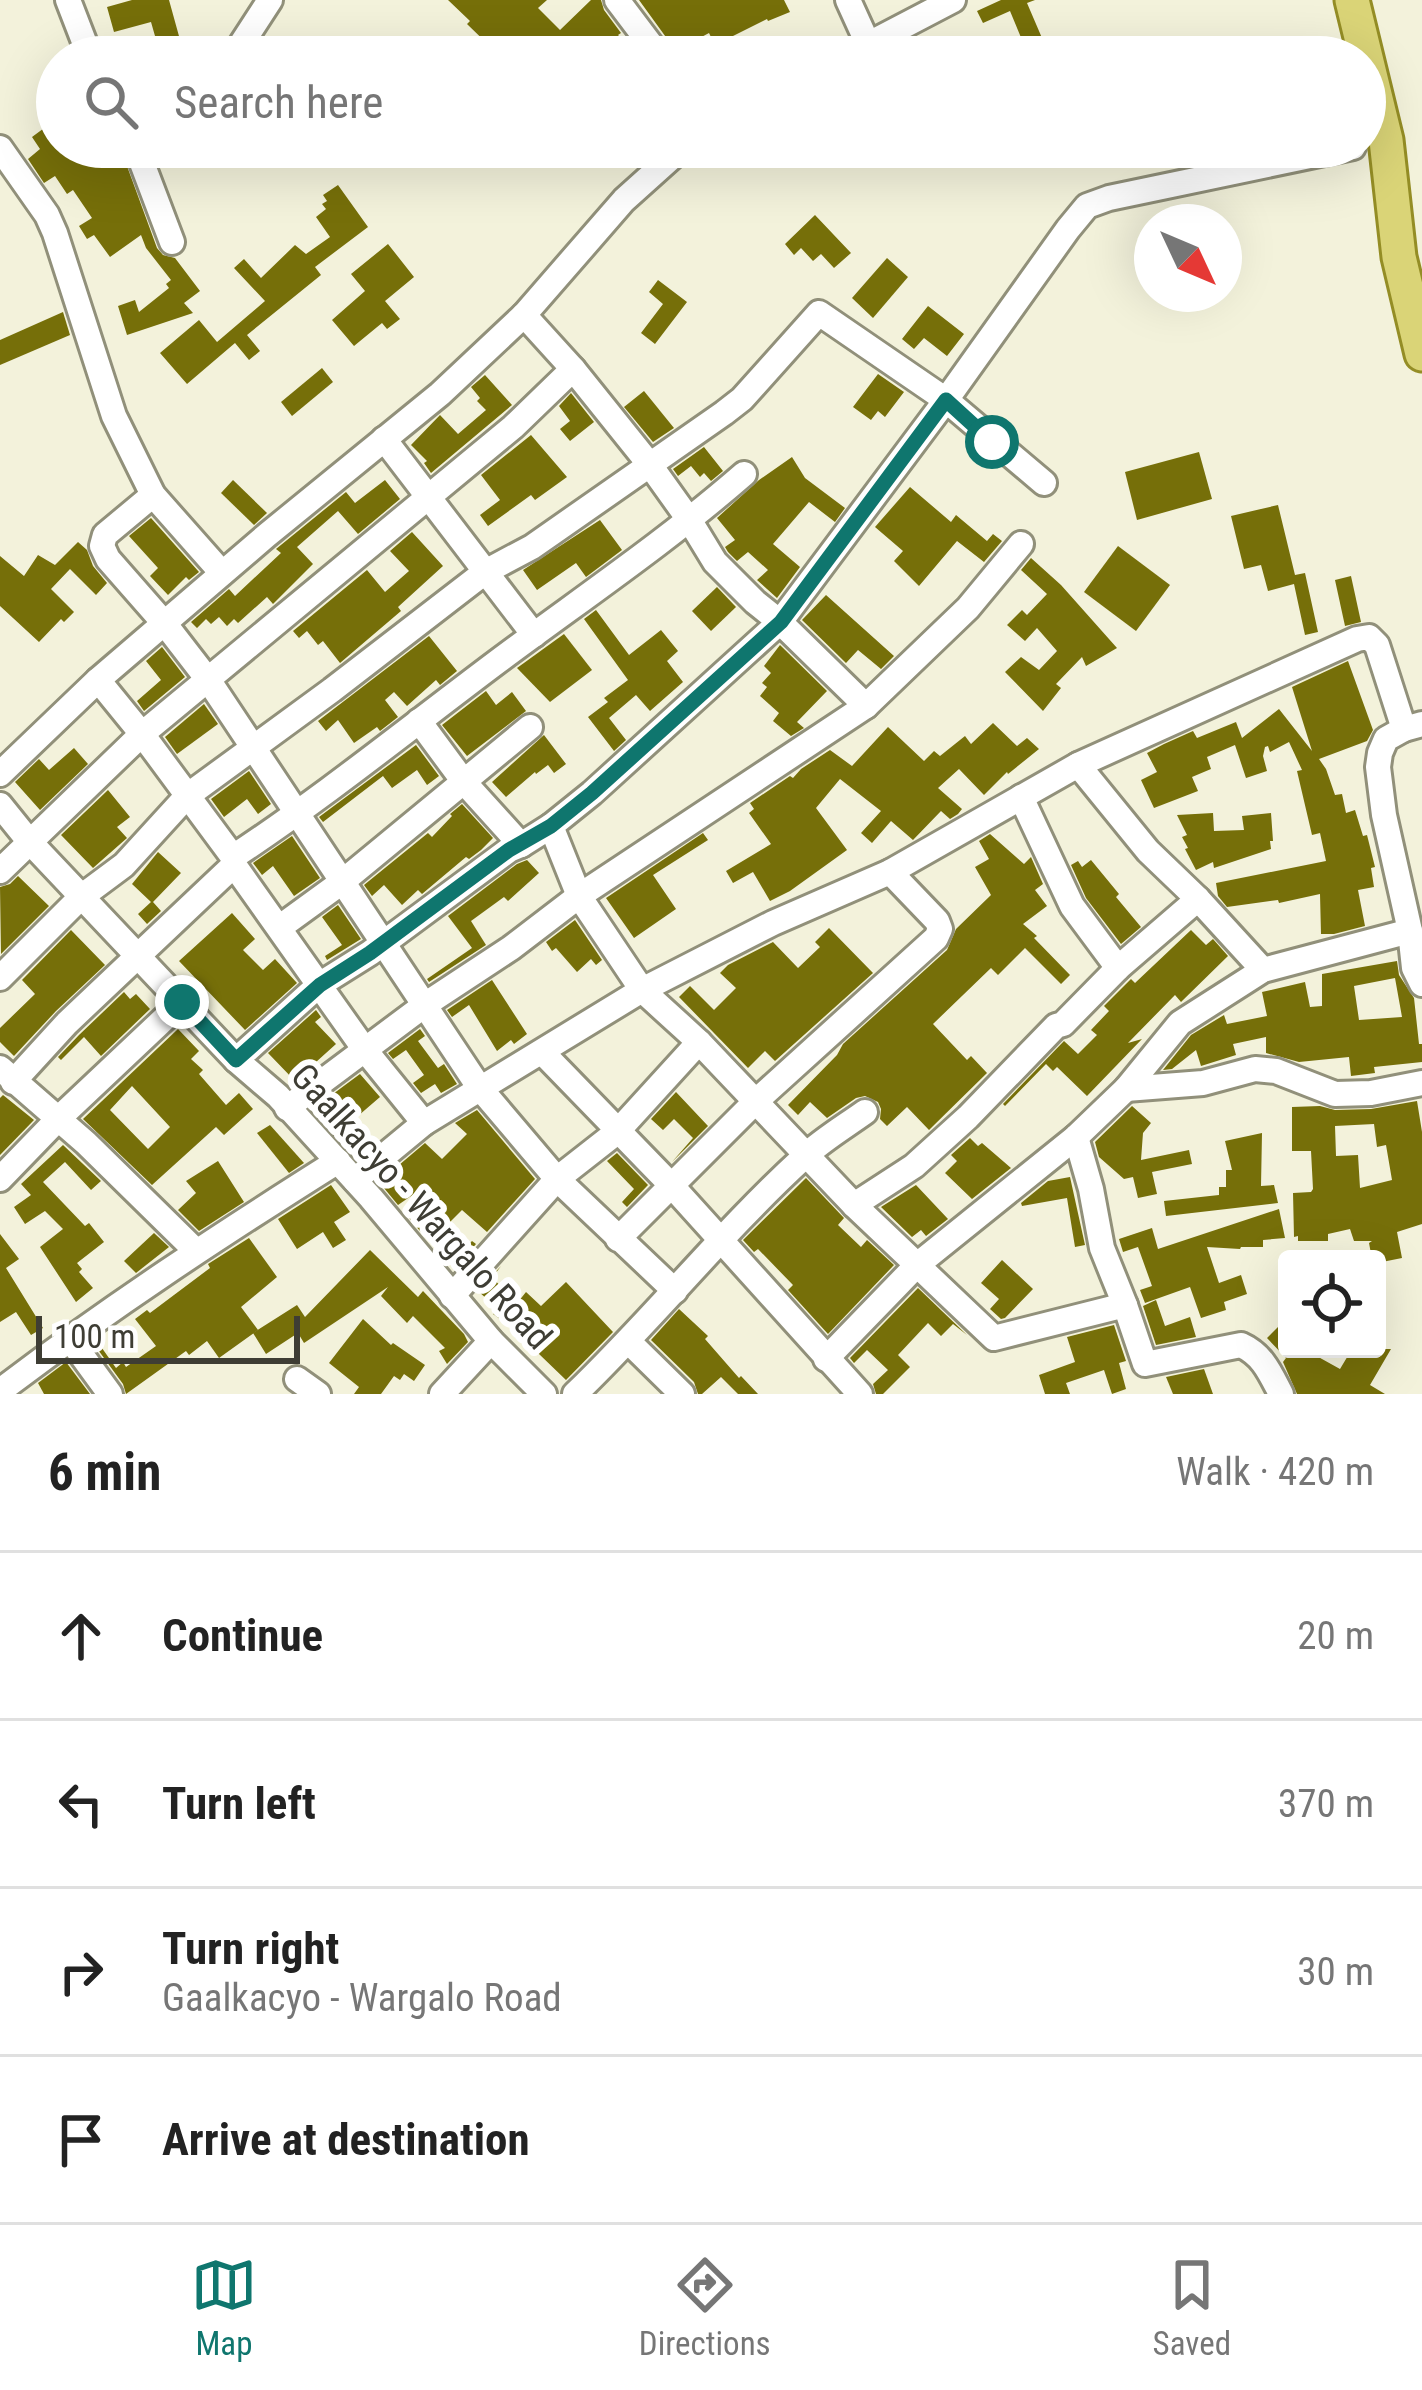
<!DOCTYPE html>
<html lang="en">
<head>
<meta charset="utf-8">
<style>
  :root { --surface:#fff; --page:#f6f6f6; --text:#222; --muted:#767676; --line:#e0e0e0; --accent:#0f766e }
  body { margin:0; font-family:"Roboto Condensed",sans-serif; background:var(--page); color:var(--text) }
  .controls { position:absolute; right:36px; bottom:36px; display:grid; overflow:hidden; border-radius:12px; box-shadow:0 12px 48px #0002 }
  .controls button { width:108px; height:108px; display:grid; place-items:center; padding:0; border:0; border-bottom:3px solid var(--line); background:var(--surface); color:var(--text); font:60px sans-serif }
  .compass { position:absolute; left:1134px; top:204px; width:108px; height:108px; border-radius:50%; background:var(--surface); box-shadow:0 12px 48px #0002; rotate:134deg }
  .scale { position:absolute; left:36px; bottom:30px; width:264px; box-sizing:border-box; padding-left:12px; border:6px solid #3e3d34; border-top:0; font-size:33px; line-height:42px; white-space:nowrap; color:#3e3d34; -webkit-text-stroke:9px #fff; paint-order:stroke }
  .stop { position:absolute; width:36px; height:36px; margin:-27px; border:9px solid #0f766e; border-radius:50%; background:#fff }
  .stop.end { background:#0f766e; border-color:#fff; box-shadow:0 3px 12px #0008 }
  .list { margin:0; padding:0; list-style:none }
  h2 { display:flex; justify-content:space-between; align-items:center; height:156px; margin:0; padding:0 48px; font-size:51px }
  h2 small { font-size:39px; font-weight:400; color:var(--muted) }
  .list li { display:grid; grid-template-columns:78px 1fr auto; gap:36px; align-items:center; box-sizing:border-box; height:168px; padding:0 48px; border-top:3px solid var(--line) }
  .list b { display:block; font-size:45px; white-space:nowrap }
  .list p { margin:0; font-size:39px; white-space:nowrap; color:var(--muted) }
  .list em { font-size:39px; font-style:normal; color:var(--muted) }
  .icon { flex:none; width:66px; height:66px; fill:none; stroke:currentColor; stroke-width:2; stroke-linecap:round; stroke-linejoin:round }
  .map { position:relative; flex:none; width:1422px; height:1394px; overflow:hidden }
  .search { position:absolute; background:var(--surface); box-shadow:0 12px 48px #0002; left:36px; right:36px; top:36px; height:132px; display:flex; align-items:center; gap:30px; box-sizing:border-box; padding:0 42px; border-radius:66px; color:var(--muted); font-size:45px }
  .sheet { height:828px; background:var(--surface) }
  nav { display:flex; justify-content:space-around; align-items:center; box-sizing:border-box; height:168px; border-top:3px solid var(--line); background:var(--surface); font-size:33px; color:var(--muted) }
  nav a { display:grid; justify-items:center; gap:6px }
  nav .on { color:var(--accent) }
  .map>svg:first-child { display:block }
</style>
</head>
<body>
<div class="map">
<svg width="1422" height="1394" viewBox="0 0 1422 1394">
  <rect width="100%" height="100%" fill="#f3f2db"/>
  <g fill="#766f09" fill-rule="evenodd">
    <path d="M132,0H169L182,47L198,42L202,57H161L151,22L114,32L107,7Z"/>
    <path d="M448,0H547L538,8L560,30L591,0H601L604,10L621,33L618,35L639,57H594L576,38L557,57H501L467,24L470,21Z"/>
    <path d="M639,0H784L790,12L768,21L767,19L715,45L709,33L681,48L675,36L668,40Z"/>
    <path d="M1001,0H1035L1027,3L1045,45L1027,52L1010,11L983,23L977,11Z"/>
    <path d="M57,85V147H120L157,248L163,255L175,258L200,291L184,303L193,313L127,335L118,306L135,300L139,312L169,288L166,284L171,280L146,248L141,235L110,257L94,235L87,239L79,226L92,218L73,190L67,194L55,176L44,183L28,159L40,149L32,137L55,120L40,96Z"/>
    <path d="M338,185L368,227L315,267L321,275L247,335L260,351L249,360L235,343L187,384L160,353L199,320L217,342L265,301L234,268L244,259L261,278L295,245L306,254L330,237L316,217L326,209L322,204L327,201L323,195Z"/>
    <path d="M815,215L851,253L834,268L821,254L813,261L801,248L794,255L785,244Z"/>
    <path d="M388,244L414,277L385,301L400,319L387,329L382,323L354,346L332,320L365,291L351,274Z"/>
    <path d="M887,258L908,277L873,318L852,298Z"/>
    <path d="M658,280L687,302L655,344L641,333L663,304L649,292Z"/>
    <path d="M928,306L964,334L947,356L924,338L914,349L902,339Z"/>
    <path d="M63,312L70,335L0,365V340Z"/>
    <path d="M322,368L333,382L292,416L281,402Z"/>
    <path d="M878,374L904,392L885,417L878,411L871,420L853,407Z"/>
    <path d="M485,375L512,405L431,473L424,463L427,461L411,445L440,415L458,434L486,410L477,401L480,398L471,387Z"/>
    <path d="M644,391L674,428L653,442L624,407Z"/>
    <path d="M571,393L594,422L570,441L560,429L570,421L559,406Z"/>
    <path d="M531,435L567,477L535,500L531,495L488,526L480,515L500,500L481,475Z"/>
    <path d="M704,447L723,471L711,481L704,473L700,477L691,466L678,476L673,469Z"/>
    <path d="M1199,452L1212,499L1137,520L1125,472Z"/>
    <path d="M792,457L805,478L845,508L835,522L809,502L773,544L800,567L777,598L757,580L768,570L748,552L737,561L728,552L725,547L735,540L717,518L759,480Z"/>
    <path d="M233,480L267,513L254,525L221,493Z"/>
    <path d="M385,480L400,499L358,534L338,511L297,547L313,564L273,604L267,597L238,623L234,619L227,626L219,617L211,624L206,619L197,628L191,622L229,589L235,596L281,553L276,549L346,492L355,503Z"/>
    <path d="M910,487L951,522L956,515L987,541L993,534L1002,541L984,562L957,541L919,586L894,561L903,551L875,527Z"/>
    <path d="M1278,505L1295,575L1305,573L1318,632L1305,635L1294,584L1268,591L1261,565L1244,569L1231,516Z"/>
    <path d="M151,518L199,572L189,580L186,577L168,595L150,576L158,568L129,536Z"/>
    <path d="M600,520L622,550L586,577L576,563L537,590L523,570Z"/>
    <path d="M412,532L443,566L398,607L401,611L340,663L323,641L318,645L307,631L299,638L293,631L367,570L385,592L409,571L390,551Z"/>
    <path d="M78,542L87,550L93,566L107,583L96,595L70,569L51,589L74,612L64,622L61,619L39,642L0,606V556L24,576L38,555L55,565Z"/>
    <path d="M1118,546L1170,585L1136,631L1084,592Z"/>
    <path d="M1031,558L1061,585L1117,648L1086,666L1082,657L1056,684L1061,688L1043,711L1005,672L1021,657L1039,670L1057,651L1037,628L1025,641L1007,625L1022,610L1027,615L1047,594L1021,570Z"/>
    <path d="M1351,576L1361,622L1345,626L1335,580Z"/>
    <path d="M717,587L736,607L711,631L692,611Z"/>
    <path d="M826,595L894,656L881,669L858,650L846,663L802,620Z"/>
    <path d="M596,610L629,655L661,630L678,651L667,661L683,682L650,711L636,695L609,718L626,740L614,751L588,717L608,702L604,698L628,680L584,619Z"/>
    <path d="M564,634L592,670L550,702L517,668Z"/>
    <path d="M429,636L457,671L440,685L436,680L407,706L394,692L385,700L398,717L380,731L377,727L354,743L338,720L326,731L318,721Z"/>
    <path d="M780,645L827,691L797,722L804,728L791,736L773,721L779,713L760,696L767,687L762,683L771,673L764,666Z"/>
    <path d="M162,647L185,677L144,711L137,701L161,680L146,661Z"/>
    <path d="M1348,661L1373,730L1367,741L1319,759L1326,769L1335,795L1342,794L1346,813L1355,810L1363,836L1367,835L1375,867L1371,868L1374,887L1358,890L1365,926L1334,934H1321L1320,894L1279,903L1278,900L1227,907L1218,896L1216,883L1326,861L1320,833L1312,835L1297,771L1302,770L1289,742L1270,752L1268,746L1265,747L1263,756L1267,771L1246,778L1235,745L1207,757L1211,769L1192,777L1198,791L1154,808L1141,780L1157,772L1147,753L1164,744L1193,731L1197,738L1236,722L1242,738L1279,709L1312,751L1292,687Z"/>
    <path d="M486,691L496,705L512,692L526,711L467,756L442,725Z"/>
    <path d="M204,704L218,724L177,754L165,737Z"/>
    <path d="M993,723L1017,746L1027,738L1039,749L1008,774L1007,772L984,795L959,769L938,788L962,809L958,814L950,819L941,811L913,840L891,821L872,843L861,833L881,811L840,779L816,808L847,850L790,891L770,901L753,872L733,883L726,871L771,844L749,813L754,809L750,803L790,776L793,778L801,769L830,750L852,766L888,727L924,761L934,751L940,756L965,736L971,744Z"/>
    <path d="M544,735L566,764L554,773L548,765L536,774L535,772L506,797L492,782Z"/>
    <path d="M416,745L439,776L427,785L417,770L392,788L383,776L323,822L319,817Z"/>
    <path d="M74,748L88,764L40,810L15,782L39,759L49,770Z"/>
    <path d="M249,771L271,804L258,814L247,799L224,817L211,799Z"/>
    <path d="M108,790L130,817L117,827L127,838L93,868L61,835Z"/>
    <path d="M462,804L493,838L481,850L469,859L466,857L422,894L418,890L402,905L384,885L372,896L364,885L428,833L432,837L452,816L450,814Z"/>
    <path d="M1213,813L1214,831L1244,830L1242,816L1271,813L1273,841H1270L1271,849L1214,868L1213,862L1196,870L1185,849L1188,848L1182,837L1187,835L1177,815Z"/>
    <path d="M703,833L708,840L653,875L676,909L634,938L606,898Z"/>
    <path d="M990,834L1024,864L1031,857L1043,884L1035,890L1047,906L1023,924L1037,936L1034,938L1070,975L1061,984L1025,948L998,975L991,968L933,1024L967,1060L971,1056L987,1073L929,1130L907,1107L887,1126L880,1119L881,1109L878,1102L865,1096L856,1098L827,1118L810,1102L798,1115L788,1105L837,1055L843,1044L947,950L956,929L991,895L975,867L989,859L979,841Z"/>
    <path d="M292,836L320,878L294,896L273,866L262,875L253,863Z"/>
    <path d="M158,852L181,873L153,902L161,911L147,924L138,914L151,902L132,884Z"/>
    <path d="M527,860L539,873L508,901L504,897L471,921L486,945L429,982L427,979L472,948L448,916L517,864Z"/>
    <path d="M1091,860L1119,894L1116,897L1141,927L1121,944L1086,898L1071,865L1078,861L1082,867Z"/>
    <path d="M18,876L49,906L1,954L0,887L10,884Z"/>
    <path d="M338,905L361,939L327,960L325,956L342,945L322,917Z"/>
    <path d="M232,913L255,939L243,950L263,970L275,959L297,983L245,1030L179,961Z"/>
    <path d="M575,920L602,960L596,965L591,959L577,972L556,948L552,951L546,942Z"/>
    <path d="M829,928L873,973L775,1061L765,1051L748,1068L679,997L690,986L714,1010L736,988L720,973L728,965L773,942L798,968L820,947L815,942Z"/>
    <path d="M71,930L105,965L56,1011L14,1056L0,1042V1028L35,994L22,980Z"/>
    <path d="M1191,930L1206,945L1213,939L1228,956L1181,1002L1175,995L1128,1043L1142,1039L1087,1096L1057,1067L1053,1071L1046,1064L1005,1106L1003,1104L1064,1041L1078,1054L1097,1035L1091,1030L1109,1011L1104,1006L1131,979L1135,983Z"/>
    <path d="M1397,961L1399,975L1414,998L1419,1044H1422V1062L1374,1067L1375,1073L1351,1076L1349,1057L1299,1062L1266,1053V1037L1233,1044L1236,1055L1201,1066L1196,1050L1172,1069L1163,1070L1191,1035L1224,1015L1227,1024L1267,1016L1262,992L1305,982L1310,1007L1322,1006V974ZM1395,978L1402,1017L1359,1020L1354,986Z"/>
    <path d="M492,980L527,1034L514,1044L511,1040L497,1051L469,1005L452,1017L447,1010Z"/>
    <path d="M124,992L130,999L136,994L150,1009L101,1056L84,1037L61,1060L58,1057L79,1035Z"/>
    <path d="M316,1010L321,1017L315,1022L336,1044L295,1081L268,1053Z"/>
    <path d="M178,1029L199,1051L191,1059L203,1070L199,1074L226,1105L239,1093L253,1109L224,1135L216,1127L152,1185L83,1119ZM132,1086L170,1127L148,1149L110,1110Z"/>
    <path d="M420,1029L425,1036L418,1041L438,1068L444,1064L457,1084L441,1093L435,1084L421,1093L413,1083L424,1075L406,1050L393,1059L388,1053Z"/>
    <path d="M360,1074L380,1097L351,1122L370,1142L359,1154L314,1108Z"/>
    <path d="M676,1092L708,1126L672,1162L693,1138L674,1119L663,1130L651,1119Z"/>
    <path d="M3,1095L34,1120L0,1155V1098Z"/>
    <path d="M1417,1101L1422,1132V1224L1397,1232L1402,1258L1377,1263V1259H1372L1369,1243L1372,1241H1354L1350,1229L1328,1234V1241H1298V1236L1294,1237L1293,1193L1311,1192L1313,1189L1311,1151H1292V1107L1320,1106L1335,1110L1371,1109ZM1374,1124L1377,1147L1386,1145L1392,1180L1360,1188L1358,1155L1336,1156L1335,1126Z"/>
    <path d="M1132,1106L1151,1123L1143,1133L1141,1160L1189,1150L1192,1164L1152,1172L1157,1194L1138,1198L1133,1177L1124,1179L1099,1157L1095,1142Z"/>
    <path d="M477,1110L535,1179L487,1232L462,1210L443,1229L464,1249L472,1241L476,1244L458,1265L420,1231L405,1213L418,1199L414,1194L398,1205L379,1182L425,1143L442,1159L467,1134L455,1123Z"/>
    <path d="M270,1125L304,1163L289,1173L257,1133Z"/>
    <path d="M1262,1133L1261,1186L1274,1185L1278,1203L1166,1216L1164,1201L1219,1195V1187H1226V1170H1232L1225,1141Z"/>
    <path d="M970,1138L978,1146L982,1143L1011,1168L972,1199L945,1173L957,1161L951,1155Z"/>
    <path d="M63,1145L101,1181L91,1190L65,1162L43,1182L85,1226L89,1223L104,1242L77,1263L82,1269L79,1272L93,1288L76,1302L40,1247L63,1229L45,1211L25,1224L14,1207L31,1195L21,1184Z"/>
    <path d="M617,1153L648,1185L627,1207L622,1202L634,1189L607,1161Z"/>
    <path d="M218,1161L244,1202L199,1231L178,1210L196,1193L186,1181Z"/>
    <path d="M1070,1177L1085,1245L1075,1247L1067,1198L1022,1206L1021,1203L1048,1181Z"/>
    <path d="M806,1178L844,1218L838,1225L861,1247L867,1240L894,1265L828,1334L788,1290L793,1285L758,1249L754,1252L743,1240Z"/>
    <path d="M331,1185L350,1212L334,1222L346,1240L333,1248L323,1232L297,1249L278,1219Z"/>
    <path d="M916,1185L948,1219L926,1236L921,1230L912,1237L881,1207Z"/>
    <path d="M1279,1209L1285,1238L1263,1240V1247H1241L1240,1249L1207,1247L1219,1283L1241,1275L1247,1294L1224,1302L1226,1310L1201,1318L1190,1287L1145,1303L1140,1290L1152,1286L1138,1247L1123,1252L1119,1239L1152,1228L1158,1249Z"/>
    <path d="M154,1233L169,1247L136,1273L124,1261Z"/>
    <path d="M0,1234L19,1259L6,1268L43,1328L31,1335L16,1312L0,1322Z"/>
    <path d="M249,1238L277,1277L241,1307L258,1330L219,1358L207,1341L189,1355L186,1351L126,1394L123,1384L93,1343L97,1341L116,1368L123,1362L126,1367L156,1346L135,1319L147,1310L150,1313L210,1268L208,1264Z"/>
    <path d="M370,1250L418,1297L423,1291L464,1334L468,1342L447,1364L439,1351L445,1348L413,1316L407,1323L381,1296L388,1287L304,1343L298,1333L266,1354L253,1333L297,1305L305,1317Z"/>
    <path d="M1002,1260L1033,1289L1005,1318L1001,1319L990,1309L999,1299L981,1283Z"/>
    <path d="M501,1266L492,1278L518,1302L526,1292L541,1306L566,1282L613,1332L566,1380L512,1328L493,1314L498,1309L478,1291Z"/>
    <path d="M918,1288L967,1335L953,1324L941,1336L928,1323L898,1355L910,1367L883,1394H876L873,1384L888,1370L867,1350L854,1363L850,1358Z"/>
    <path d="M1156,1300L1165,1326L1190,1317L1196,1337L1156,1345L1143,1306Z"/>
    <path d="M679,1309L708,1336L705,1339L739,1378L741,1376L758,1394H738L721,1377L702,1394H698L694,1382L651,1340Z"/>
    <path d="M1287,1318V1349H1304L1340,1369L1352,1349H1391L1370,1385L1385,1394H1297L1283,1362L1286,1358L1267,1338Z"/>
    <path d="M363,1319L391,1345L393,1343L425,1365L414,1381L404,1374L400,1380L394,1376L381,1394H354L359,1387L329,1363Z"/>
    <path d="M1114,1325L1126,1361L1119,1363L1126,1389L1112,1394L1104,1370L1066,1383L1070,1394H1045L1039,1375L1075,1362L1067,1337Z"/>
    <path d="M66,1362L90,1394H44L38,1383Z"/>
    <path d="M1204,1369L1213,1394H1173L1166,1377Z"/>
  </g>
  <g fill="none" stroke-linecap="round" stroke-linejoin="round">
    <g stroke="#91907a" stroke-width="30">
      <g id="minor">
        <path d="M68,0L90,57"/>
        <path d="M617,0L660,57"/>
        <path d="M848,0L868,44"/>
        <path d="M233,57L270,0"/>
        <path d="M844,57L953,0"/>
        <path d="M136,147L172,242"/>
        <path d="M0,148L47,215L55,233L114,416L153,495L222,573"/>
        <path d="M524,315L573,369L650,465L690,521L715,562L755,602L780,622L866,706"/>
        <path d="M384,439L534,635"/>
        <path d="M153,495L105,535L102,546L108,559L165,624L209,681L479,1087L557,1179L675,1291"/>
        <path d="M98,680L142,734L513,427L573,369"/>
        <path d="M419,721L464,782L521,845L551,826"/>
        <path d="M1404,729L1386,739L1380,753L1378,767L1384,815L1410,931L1414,968L1422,984"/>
        <path d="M1078,765L1148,851L1198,899L1263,970"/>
        <path d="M0,774L98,680L267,535L440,394L524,315L624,200L683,147"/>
        <path d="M1021,797L1072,906L1118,968"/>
        <path d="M0,805L29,841L236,1060L278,1096L371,1198L491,1341L544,1394"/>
        <path d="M234,865L365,1050L424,1123"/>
        <path d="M0,871L142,734L233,857"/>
        <path d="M278,925L287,922L342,882L530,727"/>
        <path d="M0,978L81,897L124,865L187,796L332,690L485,572L532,547L724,413L742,399L819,313L946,400L1044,483"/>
        <path d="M543,1053L672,1186L860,1394"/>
        <path d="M236,1060L319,985L370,953L509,850L521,845"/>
        <path d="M0,1068L86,1143L196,1251"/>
        <path d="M13,1082L67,1023L234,865L233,857C324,797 409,728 497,662C580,600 666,542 744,474"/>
        <path d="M1126,1089L1203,1083L1255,1069L1276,1071L1335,1094L1371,1093L1422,1083"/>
        <path d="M287,1108L426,1004L511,948L579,896L866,706L968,608L1021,544"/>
        <path d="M1076,1137L1091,1189L1102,1248L1125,1305"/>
        <path d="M0,1179L58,1119L182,1002"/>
        <path d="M355,1180L424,1123L642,990L773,923L890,872L1078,765L1357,639L1369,637L1377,645L1404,729L1422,724"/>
        <path d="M854,1205L914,1166L968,1117L1056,1026L1063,1024L1118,968L1198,899"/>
        <path d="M618,1239L755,1102L936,938L940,929L937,921L890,872"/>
        <path d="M452,1296L557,1179L617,1132L699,1042"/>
        <path d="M69,1338L110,1394"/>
        <path d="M629,1342L682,1394"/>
        <path d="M826,1359L917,1265L1076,1137L1126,1089L1180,1023L1263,970L1410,931"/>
        <path d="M297,1379L318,1394"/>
        <path d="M0,1391C109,1308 222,1234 338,1161"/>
        <path d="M442,1394L491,1341"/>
        <path d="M575,1394C654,1318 723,1231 804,1157C822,1140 844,1127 865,1112"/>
        <path d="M1281,1394C1270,1373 1263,1355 1241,1345L1145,1364L1125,1305L994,1338L854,1205L699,1042L642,990L579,896L551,826L592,793L780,622L946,400L1068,229L1087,206L1109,198L1353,147"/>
      </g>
    </g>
    <g stroke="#948d25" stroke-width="39">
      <path id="major" d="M1352,0L1386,140L1399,257L1422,354"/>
    </g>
    <use href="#minor" stroke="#fff" stroke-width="24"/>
    <use href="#major" stroke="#dad477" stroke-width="33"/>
  </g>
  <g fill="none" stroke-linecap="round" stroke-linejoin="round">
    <path stroke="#0f766e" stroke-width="15" d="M182,1002L236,1060L320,985L370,953L509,850L551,826L592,793L781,622L946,400L992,442"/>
  </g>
  <g text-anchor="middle" stroke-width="12" stroke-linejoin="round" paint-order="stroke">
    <g font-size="36" fill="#3e3d34" stroke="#fff">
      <text transform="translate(422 1206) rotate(48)" y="13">Gaalkacyo - Wargalo Road</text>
    </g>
  </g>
</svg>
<div class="controls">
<button><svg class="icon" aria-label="locate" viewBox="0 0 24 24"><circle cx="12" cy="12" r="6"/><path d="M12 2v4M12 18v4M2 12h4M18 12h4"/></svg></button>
</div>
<svg class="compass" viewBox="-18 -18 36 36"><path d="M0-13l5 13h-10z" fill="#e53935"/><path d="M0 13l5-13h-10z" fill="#767676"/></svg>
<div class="scale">100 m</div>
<div class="stop" style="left:992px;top:442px"></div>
<div class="stop end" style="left:182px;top:1002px"></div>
<div class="search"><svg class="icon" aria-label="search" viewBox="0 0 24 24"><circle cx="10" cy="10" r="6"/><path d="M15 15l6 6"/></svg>Search here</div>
</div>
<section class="sheet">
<h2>6 min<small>Walk · 420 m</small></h2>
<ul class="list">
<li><svg class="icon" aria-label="ahead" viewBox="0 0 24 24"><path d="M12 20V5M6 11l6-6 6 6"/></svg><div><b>Continue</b></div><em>20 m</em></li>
<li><svg class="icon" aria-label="left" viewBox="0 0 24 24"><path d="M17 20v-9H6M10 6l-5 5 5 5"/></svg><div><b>Turn left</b></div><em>370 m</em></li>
<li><svg class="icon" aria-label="right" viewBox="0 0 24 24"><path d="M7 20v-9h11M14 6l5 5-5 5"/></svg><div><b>Turn right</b><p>Gaalkacyo - Wargalo Road</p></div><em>30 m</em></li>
<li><svg class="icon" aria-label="arrive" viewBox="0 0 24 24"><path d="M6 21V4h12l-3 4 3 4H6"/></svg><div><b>Arrive at destination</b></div></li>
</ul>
</section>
<nav>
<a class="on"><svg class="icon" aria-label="map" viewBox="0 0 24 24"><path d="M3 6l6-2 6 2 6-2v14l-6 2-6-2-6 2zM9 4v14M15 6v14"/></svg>Map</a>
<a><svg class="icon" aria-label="directions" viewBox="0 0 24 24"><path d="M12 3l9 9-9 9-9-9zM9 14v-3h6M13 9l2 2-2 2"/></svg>Directions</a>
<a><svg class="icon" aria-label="saved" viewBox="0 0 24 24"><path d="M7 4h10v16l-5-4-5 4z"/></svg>Saved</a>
</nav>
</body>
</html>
